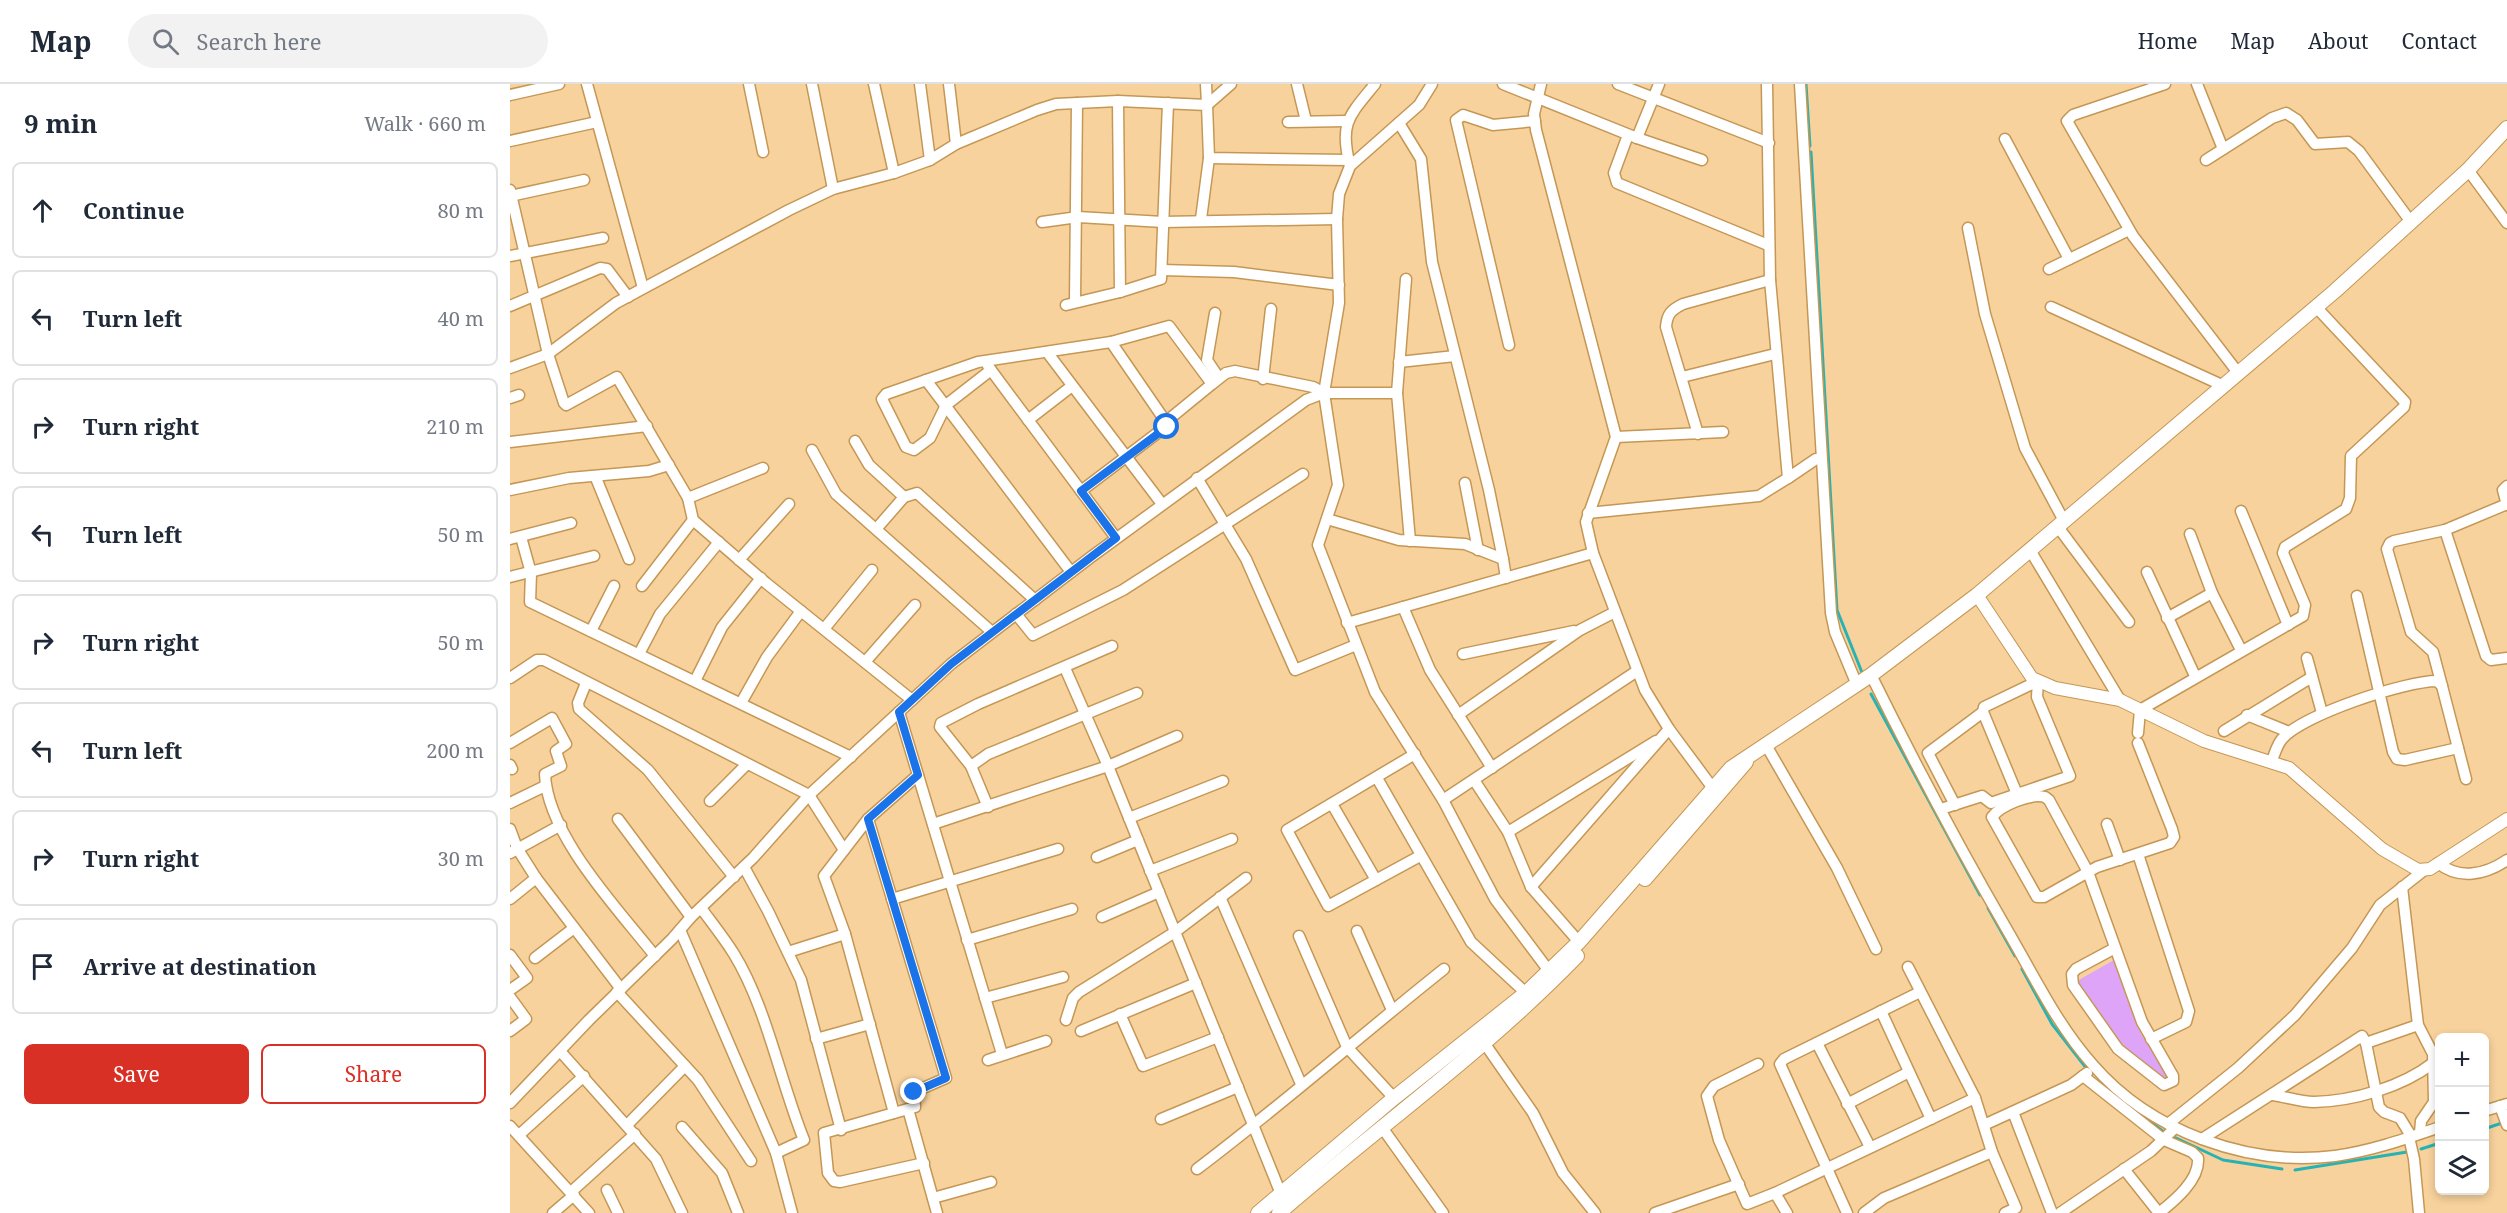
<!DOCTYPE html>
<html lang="en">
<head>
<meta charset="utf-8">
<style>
  :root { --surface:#fff; --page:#f2f2f3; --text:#1f2937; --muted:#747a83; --line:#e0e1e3; --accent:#d93025 }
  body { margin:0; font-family:"Noto Serif",serif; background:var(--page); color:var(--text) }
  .controls { position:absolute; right:18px; bottom:18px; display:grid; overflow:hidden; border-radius:9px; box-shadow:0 3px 9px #0003 }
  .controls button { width:54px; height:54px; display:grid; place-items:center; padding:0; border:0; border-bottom:2px solid var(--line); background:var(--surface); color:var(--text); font:30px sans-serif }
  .stop { position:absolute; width:18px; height:18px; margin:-14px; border:4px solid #1a73e8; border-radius:50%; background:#fff }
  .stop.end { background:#1a73e8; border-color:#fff; box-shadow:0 2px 6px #0008 }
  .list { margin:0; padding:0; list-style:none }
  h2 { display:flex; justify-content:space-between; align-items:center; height:78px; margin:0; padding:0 24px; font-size:26px }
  h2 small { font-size:20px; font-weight:400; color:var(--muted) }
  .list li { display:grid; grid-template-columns:39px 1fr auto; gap:18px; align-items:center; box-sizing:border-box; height:96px; margin:0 12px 12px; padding:0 12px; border:2px solid var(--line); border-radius:9px }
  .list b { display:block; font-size:22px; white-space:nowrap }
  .list em { font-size:20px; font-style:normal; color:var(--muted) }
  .actions { display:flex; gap:12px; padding:18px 24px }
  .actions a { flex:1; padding:14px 0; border:2px solid var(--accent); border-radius:9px; text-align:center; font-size:21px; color:var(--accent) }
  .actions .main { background:var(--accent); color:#fff }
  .icon { flex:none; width:33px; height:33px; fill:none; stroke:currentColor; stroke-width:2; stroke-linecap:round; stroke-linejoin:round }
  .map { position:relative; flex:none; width:1997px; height:1129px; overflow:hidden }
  header { display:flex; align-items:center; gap:36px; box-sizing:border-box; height:84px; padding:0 30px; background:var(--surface); border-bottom:2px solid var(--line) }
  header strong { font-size:28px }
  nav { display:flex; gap:33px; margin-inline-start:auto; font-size:21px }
  .search { width:420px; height:54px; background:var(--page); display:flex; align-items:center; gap:15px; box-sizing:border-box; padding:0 21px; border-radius:33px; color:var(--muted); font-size:22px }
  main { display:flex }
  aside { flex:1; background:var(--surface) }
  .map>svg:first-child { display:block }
</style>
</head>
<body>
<header>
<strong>Map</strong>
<div class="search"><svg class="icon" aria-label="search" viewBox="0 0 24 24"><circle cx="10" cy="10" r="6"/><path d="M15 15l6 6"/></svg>Search here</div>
<nav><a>Home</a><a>Map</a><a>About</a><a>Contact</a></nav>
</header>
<main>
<aside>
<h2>9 min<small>Walk · 660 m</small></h2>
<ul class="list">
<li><svg class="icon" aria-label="ahead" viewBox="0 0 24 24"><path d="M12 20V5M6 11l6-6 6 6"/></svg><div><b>Continue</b></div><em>80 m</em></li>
<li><svg class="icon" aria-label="left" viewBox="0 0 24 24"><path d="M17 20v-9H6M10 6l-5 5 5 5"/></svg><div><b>Turn left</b></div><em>40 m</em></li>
<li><svg class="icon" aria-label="right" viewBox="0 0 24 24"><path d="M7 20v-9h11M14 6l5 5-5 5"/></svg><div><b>Turn right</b></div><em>210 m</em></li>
<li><svg class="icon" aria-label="left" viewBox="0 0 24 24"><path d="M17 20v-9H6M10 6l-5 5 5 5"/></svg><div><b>Turn left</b></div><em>50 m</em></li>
<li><svg class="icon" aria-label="right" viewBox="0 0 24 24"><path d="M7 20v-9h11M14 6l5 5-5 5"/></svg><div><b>Turn right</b></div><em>50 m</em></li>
<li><svg class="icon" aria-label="left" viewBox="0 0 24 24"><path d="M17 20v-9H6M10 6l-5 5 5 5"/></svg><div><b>Turn left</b></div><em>200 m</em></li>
<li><svg class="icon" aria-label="right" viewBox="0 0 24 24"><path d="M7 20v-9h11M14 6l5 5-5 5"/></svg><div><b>Turn right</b></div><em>30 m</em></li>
<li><svg class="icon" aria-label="arrive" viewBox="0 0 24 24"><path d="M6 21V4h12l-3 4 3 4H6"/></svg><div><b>Arrive at destination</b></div></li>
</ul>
<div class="actions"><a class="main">Save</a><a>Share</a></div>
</aside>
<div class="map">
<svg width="1997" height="1129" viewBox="0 0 1997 1129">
  <rect width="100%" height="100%" fill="#f8d29d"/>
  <path fill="#dda4f7" d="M1604,876L1631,950L1660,993L1653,997L1614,964L1567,897Z"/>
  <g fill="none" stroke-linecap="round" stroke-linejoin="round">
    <g stroke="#27b3b3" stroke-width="3">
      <path d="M1296,0L1300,62"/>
      <path d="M1301,68L1327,526L1353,591"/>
      <path d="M1361,610L1470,811"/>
      <path d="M1478,824L1505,872"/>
      <path d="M1512,885L1542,940L1577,985"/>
      <path d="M1624,1026L1654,1048"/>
      <path d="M1974,1045L1992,1039"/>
      <path d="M1664,1053L1713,1076L1772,1085"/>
      <path d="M1911,1065L1930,1059"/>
      <path d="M1785,1086L1897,1068"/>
    </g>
    <g stroke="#c59755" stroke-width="13">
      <g id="minor">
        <path d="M77,0L133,204"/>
        <path d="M239,0L253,68"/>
        <path d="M302,0L323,105"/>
        <path d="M364,0L384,89"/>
        <path d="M410,0L420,76"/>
        <path d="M439,0L446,60"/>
        <path d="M696,0L697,21"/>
        <path d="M787,0L796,37"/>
        <path d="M922,0L909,21L840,82L829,110L827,135L829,219L814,309L828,401L808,461L865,608L933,716L985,815L1039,887"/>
        <path d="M993,0L1127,54L1192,76"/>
        <path d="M1031,0L1024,30L1026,46L1106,353L1076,438L1083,469L1135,606L1159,645L1202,703"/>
        <path d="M1108,0L1259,59"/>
        <path d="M1290,0L1321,529L1325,548L1347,601"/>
        <path d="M1655,0L1563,31L1557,37L1623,152L1729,290"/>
        <path d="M1687,0L1713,65"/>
        <path d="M0,11L49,0"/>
        <path d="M697,21L721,0"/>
        <path d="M778,38L836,37"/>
        <path d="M889,39L911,75L922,178L979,406L993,475"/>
        <path d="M1118,51L1104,89L1107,99L1258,161"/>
        <path d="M1127,54L1149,0"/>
        <path d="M1495,55L1559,175"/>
        <path d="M0,57L87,38"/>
        <path d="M1696,76L1762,34L1776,29L1787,36L1805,60L1838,58L1849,67L1901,138"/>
        <path d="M840,82C829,39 839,32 865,0"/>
        <path d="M1958,86L1997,139"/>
        <path d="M0,106L38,270L54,319L56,321L107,293L178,414L183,436L256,499L402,616"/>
        <path d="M0,112L74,96"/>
        <path d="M691,135L699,74"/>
        <path d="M532,138L568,133L653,138L827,135"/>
        <path d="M1458,144L1475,230L1515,364L1554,437"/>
        <path d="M0,172L93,154"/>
        <path d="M1539,185L1619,146"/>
        <path d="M652,186L724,188L829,201"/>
        <path d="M896,195L887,309L900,457"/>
        <path d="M610,208L651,195L658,19"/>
        <path d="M565,217L567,19"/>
        <path d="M556,221L610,208L608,17"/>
        <path d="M0,222L90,184L97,185L118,213"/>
        <path d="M1541,223L1714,302"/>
        <path d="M705,229L697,276L709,294"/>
        <path d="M601,258L659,242L702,300L716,289L725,287L803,303L814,309"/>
        <path d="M999,261L946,36L953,31L983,41L1025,37"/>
        <path d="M537,268L652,420"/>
        <path d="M889,278L945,272"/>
        <path d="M478,282L606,454"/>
        <path d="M0,284L38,270L106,219L279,126L323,105L384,89L420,76L446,60L527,26L546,20L608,17L697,21L699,74L838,76"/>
        <path d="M481,286L436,321L420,354L404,366L396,363L372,315L376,310L468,278L601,258L658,341L571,407"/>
        <path d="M1172,293L1265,270"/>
        <path d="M753,295L761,225"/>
        <path d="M416,296L561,488"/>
        <path d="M0,314L9,311"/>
        <path d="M518,336L562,302"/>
        <path d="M658,336L702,300"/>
        <path d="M1188,350L1156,243C1157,230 1161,226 1173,220L1260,196"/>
        <path d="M1106,353L1213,348"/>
        <path d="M345,357L359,381L394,413L407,409L525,516"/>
        <path d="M0,358L137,342"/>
        <path d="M302,366L326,410L482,548"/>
        <path d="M86,394L119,475"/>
        <path d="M687,394L736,475L785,586L846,561"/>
        <path d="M1278,394L1306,375"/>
        <path d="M955,399L968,466"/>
        <path d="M1997,402L1993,406L1997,421"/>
        <path d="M0,406L59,394L139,387L159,381"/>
        <path d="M178,414L253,384"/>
        <path d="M1731,427L1778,541"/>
        <path d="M1078,429L1249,412L1278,394L1260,196L1257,0"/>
        <path d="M817,435L889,456L955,460L993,475L996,494"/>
        <path d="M1548,443L1619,538"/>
        <path d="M367,444L394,413"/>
        <path d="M1935,446L1976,572L1981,576L1997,574"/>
        <path d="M1680,450L1702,509"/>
        <path d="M11,453L21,489L20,518L341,673"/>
        <path d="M0,455L61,439"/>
        <path d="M1520,466L1610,616"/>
        <path d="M229,476L279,420"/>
        <path d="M1637,488L1685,592"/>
        <path d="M0,493L84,472"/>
        <path d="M132,502L183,436"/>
        <path d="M1847,512L1883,668L1887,675L1895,676L1948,664"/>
        <path d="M893,523L920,586L982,684"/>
        <path d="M506,530L523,551L613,506L793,390"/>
        <path d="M1657,534L1702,509L1731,566"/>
        <path d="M837,539L1083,469"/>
        <path d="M314,545L362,486"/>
        <path d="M81,547L104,502"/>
        <path d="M129,570L150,530L209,458"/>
        <path d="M953,570L1064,547"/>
        <path d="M1797,574L1812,629"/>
        <path d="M355,578L405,521"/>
        <path d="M555,584L598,682L771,1110"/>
        <path d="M1361,591C1403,676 1448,761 1496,844C1523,890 1547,941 1583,981C1640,1047 1738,1083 1825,1072C1861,1067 1895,1055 1930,1043"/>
        <path d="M0,594L27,576H34L299,711L334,766"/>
        <path d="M185,597L212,543L251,494"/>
        <path d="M76,599L68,619L69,625L138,686L224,793"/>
        <path d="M1932,602L1923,568L1901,548L1877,465L1880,459L1884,457L1935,446L1997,420"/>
        <path d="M231,619L257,573L291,527"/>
        <path d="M389,628L492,970"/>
        <path d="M948,631L1070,546L1105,528"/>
        <path d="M1737,631L1779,648"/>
        <path d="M1714,647L1802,593"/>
        <path d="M1628,649L1630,626L1793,532L1795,521L1773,469L1775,463L1836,425L1840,414L1841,372L1894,323L1895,318L1806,223"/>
        <path d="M0,659L42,634L56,660L46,667L51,682L35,690C37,751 108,825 145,872"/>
        <path d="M1256,661L1327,784L1366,865"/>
        <path d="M905,670L777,746L818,822L910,772"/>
        <path d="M1762,676C1765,669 1767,661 1772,655C1792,631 1895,597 1927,597L1932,602L1956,695"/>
        <path d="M0,681L2,685"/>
        <path d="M461,682L430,643L431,639L468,620L602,562"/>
        <path d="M867,694L961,858L1016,909"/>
        <path d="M964,696L998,748L1021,803L1069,858"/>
        <path d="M933,716L1127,587"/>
        <path d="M200,717L237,680"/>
        <path d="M0,719L35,702"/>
        <path d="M822,720L866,796"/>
        <path d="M1445,721L1418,669L1473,628"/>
        <path d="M478,723L461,682L478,670L627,609"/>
        <path d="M1431,725L1472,712L1481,719L1560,692L1527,613L1528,597L1474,623L1473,628L1507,710"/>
        <path d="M619,734L713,697"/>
        <path d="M108,735L181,833"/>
        <path d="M358,735L436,994L404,1008L405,1023L314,1049L318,1089L324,1097L330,1098L414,1079"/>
        <path d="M423,740L598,682L667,652"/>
        <path d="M1597,740L1610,776"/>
        <path d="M0,745L7,764L26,794"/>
        <path d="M998,748L1146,657"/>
        <path d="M0,769L51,741"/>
        <path d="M1628,770L1679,927L1676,938L1641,955"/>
        <path d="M587,773L628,756"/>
        <path d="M1928,779C1949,796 1975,791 1997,776"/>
        <path d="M234,783L258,827L291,896L331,1046"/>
        <path d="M640,787L722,755"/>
        <path d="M1021,803L1159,645"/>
        <path d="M1892,803L1908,941L1923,970L1924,1018L1911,1037L1910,1049"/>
        <path d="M710,813L791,1000"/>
        <path d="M0,815L26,794L111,905"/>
        <path d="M382,815L548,765"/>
        <path d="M191,824C202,839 214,854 224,870C257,924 270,997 294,1056L266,1069"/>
        <path d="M592,833L649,808"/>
        <path d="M170,846L266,1069L282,1129"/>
        <path d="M847,847L882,926"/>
        <path d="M789,852L837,963L884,1014"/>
        <path d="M457,856L562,825"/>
        <path d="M1605,864L1566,885L1562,890L1563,901L1608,965L1654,1001L1663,997V992L1632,938L1578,788L1539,716L1535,713C1521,709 1491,721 1482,733L1527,813H1534L1587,783L1660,759L1664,753L1662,745L1628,659"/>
        <path d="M278,868L335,850"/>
        <path d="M0,871L17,894L0,906"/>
        <path d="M25,874L64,844"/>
        <path d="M1398,883L1465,1014L1482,1068L1506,1124L1495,1129"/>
        <path d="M107,908L188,996L241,1077"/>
        <path d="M0,913L16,935L0,947"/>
        <path d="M475,914L553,893"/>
        <path d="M1371,927L1421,1035"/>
        <path d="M610,930L633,982L708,953"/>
        <path d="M556,936L563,914L569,908L665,848L736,794"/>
        <path d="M571,947L686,899"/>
        <path d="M306,955L360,940"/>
        <path d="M1307,959L1360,1063"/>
        <path d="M1856,959L1908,941"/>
        <path d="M975,960L1023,1029L1053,1089L1085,1129"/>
        <path d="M50,967L146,1075L172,1129"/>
        <path d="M478,976L536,957"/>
        <path d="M1248,980L1204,1002L1197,1012L1209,1056L1237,1120L1265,1109L1465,1014"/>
        <path d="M1573,992L1654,1056L1682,1068L1688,1074C1690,1096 1664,1117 1649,1129"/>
        <path d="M1763,1011C1776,1013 1791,1018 1804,1018C1844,1017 1892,1003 1923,979"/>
        <path d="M0,1019L79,936L162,855L181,833L243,774L299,711L441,580L581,473L796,316L814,309H887"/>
        <path d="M1337,1020L1399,988"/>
        <path d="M1990,1022L1997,1041"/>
        <path d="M398,1025L427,1129"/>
        <path d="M1974,1027L1997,1020"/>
        <path d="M1503,1028L1542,1129"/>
        <path d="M384,1029L335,850L314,792L358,735L408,691"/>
        <path d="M651,1035L728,1003"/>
        <path d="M1476,1040L1561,1001L1577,989"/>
        <path d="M1658,1040L1728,984L1785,931L1842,864L1870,821L1913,787"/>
        <path d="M117,1041L175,982"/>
        <path d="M0,1042L79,1129"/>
        <path d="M871,1042L933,1129"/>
        <path d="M172,1043L212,1089L228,1129"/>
        <path d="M9,1051L74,992"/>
        <path d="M1899,1053L1904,1075L1909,1129"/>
        <path d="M1692,1055L1852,952L1856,959L1869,1023L1874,1028L1890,1034L1901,1052"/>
        <path d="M687,1085C772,1021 851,951 934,885"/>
        <path d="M1614,1085L1649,1129"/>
        <path d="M97,1106L108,1129"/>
        <path d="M61,1108L125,1050"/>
        <path d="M1265,1109L1277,1129"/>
        <path d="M423,1114L481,1098"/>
        <path d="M43,1129L64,1111"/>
        <path d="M1145,1129L1229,1100"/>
        <path d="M1337,1129L1270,980L1274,975L1410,908"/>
        <path d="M1354,1129L1374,1114L1482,1068"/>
        <path d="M1550,1129L1641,1067L1665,1044"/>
      </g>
    </g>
    <g stroke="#c59755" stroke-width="14">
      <path id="tertiary" d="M1467,511L1522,594L1545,604L1610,616L1694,657L1779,684L1872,765L1908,786L1920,785L1997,735"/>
    </g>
    <g stroke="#c59755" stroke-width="16">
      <g id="secondary">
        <path d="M1135,795L1236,678"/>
        <path d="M748,1129L884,1014L1016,909L1069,858L1221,684L1361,591L1467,511L1825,207L1958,86L1997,44"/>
        <path d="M769,1129C868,1043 975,967 1067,872"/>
      </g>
    </g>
    <use href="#minor" stroke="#fff" stroke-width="10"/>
    <use href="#tertiary" stroke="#fff" stroke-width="12"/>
    <use href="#secondary" stroke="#fff" stroke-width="14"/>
  </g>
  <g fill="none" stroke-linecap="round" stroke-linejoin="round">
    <path stroke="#1a73e8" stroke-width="8" d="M404,1008L436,994L358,735L408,691L389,628L441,580L606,454L571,407L657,343"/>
  </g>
</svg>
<div class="controls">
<button>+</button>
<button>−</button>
<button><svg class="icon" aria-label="layers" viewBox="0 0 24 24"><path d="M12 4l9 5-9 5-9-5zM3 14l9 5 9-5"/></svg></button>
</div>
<div class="stop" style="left:657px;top:343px"></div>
<div class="stop end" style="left:404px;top:1008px"></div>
</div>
</main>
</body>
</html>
